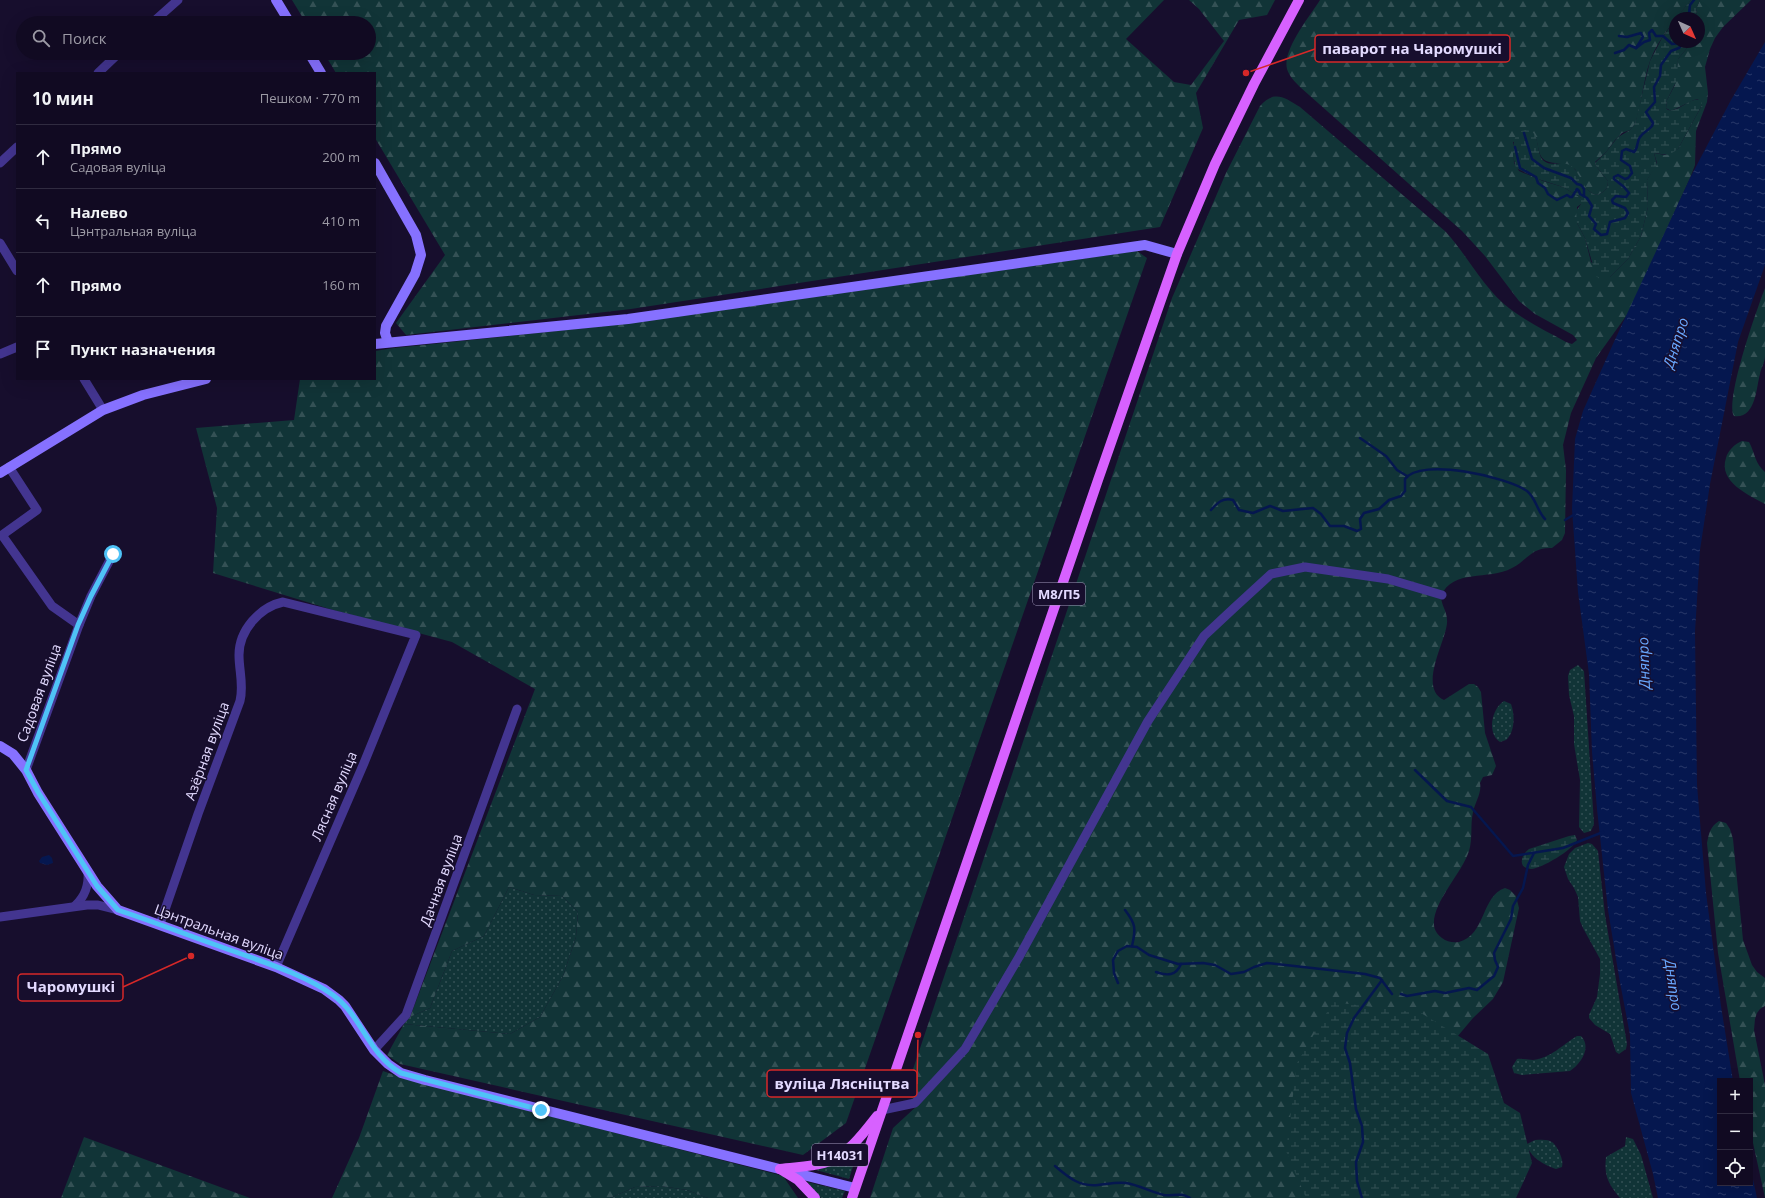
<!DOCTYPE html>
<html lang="ru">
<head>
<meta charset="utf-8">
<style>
  :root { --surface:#110a22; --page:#1a132a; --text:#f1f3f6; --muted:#9c9aa5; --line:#302b40 }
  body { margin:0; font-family:"Open Sans",sans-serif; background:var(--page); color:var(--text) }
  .controls { position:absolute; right:12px; bottom:12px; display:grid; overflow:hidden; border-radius:0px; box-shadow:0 4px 16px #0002 }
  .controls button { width:36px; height:36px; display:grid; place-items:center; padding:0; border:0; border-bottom:1px solid var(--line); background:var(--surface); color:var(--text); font:20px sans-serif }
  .compass { position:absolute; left:1669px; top:12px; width:36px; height:36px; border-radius:50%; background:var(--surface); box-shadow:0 4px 16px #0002; rotate:135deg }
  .stop { position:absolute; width:12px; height:12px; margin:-9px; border:3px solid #4fc3f7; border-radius:50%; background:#fff }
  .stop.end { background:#4fc3f7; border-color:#fff; box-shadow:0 1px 4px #0008 }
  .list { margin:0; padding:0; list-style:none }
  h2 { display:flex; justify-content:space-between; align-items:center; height:52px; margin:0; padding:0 16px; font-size:17px }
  h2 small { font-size:13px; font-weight:400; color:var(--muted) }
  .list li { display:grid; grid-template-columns:26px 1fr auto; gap:12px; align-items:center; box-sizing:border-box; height:64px; padding:0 16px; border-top:1px solid var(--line) }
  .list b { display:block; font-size:15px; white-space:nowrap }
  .list p { margin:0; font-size:13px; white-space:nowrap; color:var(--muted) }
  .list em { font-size:13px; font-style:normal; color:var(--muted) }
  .icon { flex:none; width:22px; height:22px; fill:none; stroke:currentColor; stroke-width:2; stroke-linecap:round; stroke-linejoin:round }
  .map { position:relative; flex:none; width:1765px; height:1198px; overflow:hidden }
  .search { position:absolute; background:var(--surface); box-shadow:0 4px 16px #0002; left:16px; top:16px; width:360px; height:44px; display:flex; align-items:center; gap:10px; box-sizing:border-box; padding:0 14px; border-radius:22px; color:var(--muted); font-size:15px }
  .panel { position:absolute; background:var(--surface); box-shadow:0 4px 16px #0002; left:16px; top:72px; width:360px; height:308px; border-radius:0px }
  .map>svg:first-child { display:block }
</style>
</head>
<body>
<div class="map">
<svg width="1765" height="1198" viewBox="0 0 1765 1198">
  <defs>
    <pattern id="grass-dots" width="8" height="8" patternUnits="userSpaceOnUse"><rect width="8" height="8" fill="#113437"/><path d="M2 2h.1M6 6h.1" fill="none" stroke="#345155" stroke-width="1.8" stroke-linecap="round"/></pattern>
    <pattern id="forest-firs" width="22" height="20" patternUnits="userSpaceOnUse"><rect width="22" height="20" fill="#113437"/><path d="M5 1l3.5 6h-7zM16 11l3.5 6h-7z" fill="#345155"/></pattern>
    <pattern id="wetland-marsh" width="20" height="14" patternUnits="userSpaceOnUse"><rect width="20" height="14" fill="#113437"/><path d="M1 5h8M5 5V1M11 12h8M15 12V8" fill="none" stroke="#345155"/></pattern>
    <pattern id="water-ripples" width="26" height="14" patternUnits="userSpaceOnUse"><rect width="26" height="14" fill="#05174f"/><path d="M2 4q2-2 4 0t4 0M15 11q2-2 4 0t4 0" fill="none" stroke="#293869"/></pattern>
  </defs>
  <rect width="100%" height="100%" fill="#170e2d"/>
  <g fill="url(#grass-dots)">
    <path d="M1578,665L1584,671L1594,824L1591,831L1584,833L1579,827L1580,780L1574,744V716L1569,695L1568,676L1570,670Z"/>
    <path d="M1504,701L1511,704C1515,715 1515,732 1506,740L1500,742C1487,734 1491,709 1504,701Z"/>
    <path d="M1588,843L1592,844L1598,851L1605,915L1627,1044L1626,1049L1619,1054L1616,1052L1610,1034L1595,1025L1589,1018V1015L1597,997L1600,974V959L1583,928L1580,921L1578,897L1574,888L1568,879L1564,867L1569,854L1575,848Z"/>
    <path d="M509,887L534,895L562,896L578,912L576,937L563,976L540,1017L510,1034L404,1024L410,1017L430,1008L452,951L484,936Z"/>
    <path d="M1577,1036H1581C1592,1047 1581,1064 1570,1071L1522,1075L1514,1073L1512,1067L1517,1059C1522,1058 1527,1060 1533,1060C1551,1058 1562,1045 1577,1036Z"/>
    <path d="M1626,1137L1633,1139L1641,1155L1653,1198H1620C1608,1183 1604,1176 1606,1157L1625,1146Z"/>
    <path d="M1535,1140C1550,1139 1554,1140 1560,1154C1562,1159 1563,1162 1562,1167L1556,1169C1544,1165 1529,1157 1527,1144Z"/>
    <path d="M856,1148H859L849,1179L816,1170L838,1163Z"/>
    <path d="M807,1182L845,1191L842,1198H821Z"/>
    <path d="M661,1186L687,1190L708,1198H610L635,1187Z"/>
  </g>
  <g fill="url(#forest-firs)">
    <path d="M292,0H1164L1126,39L1174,82L1191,85L1224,41L1199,9L1189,0H1275L1267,15L1239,20L1196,93L1203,128L1160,227L631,309L406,335L396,323L445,255L375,138V73H336L324,53H369V23H306Z"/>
    <path d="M1320,0H1691C1676,19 1659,37 1650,61C1643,81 1642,103 1635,124L1630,130L1622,133L1615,140L1606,152L1595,162L1596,166L1608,181C1608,189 1604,193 1596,195C1587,192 1578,178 1575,169C1569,167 1561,163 1556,163C1538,162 1540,153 1536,138L1513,142L1514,163L1519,171L1543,181L1563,187L1581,198V204L1577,207V223L1585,238L1591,262L1610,277L1628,259L1641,236L1648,207L1647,180L1657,163L1654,153L1665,155L1678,149L1701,107L1702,105L1698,99L1694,100L1671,111L1666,108L1667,100L1675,85L1678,59L1692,42H1699V18H1696L1697,7L1700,0H1751L1723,27L1715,38L1710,49L1705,67L1708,93L1707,102L1696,131L1695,165L1690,178L1629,312L1596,358L1571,413L1563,445L1566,470L1565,533L1562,540L1552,548C1531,547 1528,560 1512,568C1488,581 1453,568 1441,596C1441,605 1447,611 1447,620C1449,637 1416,687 1444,700L1469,684H1474L1478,687L1481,692L1485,733L1496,766L1492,775L1483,777L1480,783C1482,793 1475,802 1473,812C1470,825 1473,838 1469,851C1462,873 1432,903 1434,925C1434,930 1438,935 1442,938C1447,942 1453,943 1459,942C1486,935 1481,896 1505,888L1510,890L1516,896L1519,908L1503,982L1493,999L1473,1018L1457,1037L1412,1198H870L893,1128L919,1104L905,1093L1172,298L1226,173L1260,106C1274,90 1284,97 1300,107L1446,232C1463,251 1476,274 1493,293C1512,315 1541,328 1566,342L1572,344L1577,340L1573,335L1535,314L1519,301L1485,256L1462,231L1300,87C1295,82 1289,76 1287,69C1282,50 1310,16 1320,0Z"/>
    <path d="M1137,251L1147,258L846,1123L803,1155L400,1064L387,1055L404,1024L510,1034L540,1017L563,976L576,937L578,912L562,896L534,895L509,887L484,936L452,951L430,1008L410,1017L535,689L452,642L333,610L213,573L217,508L196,428L294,420L300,379H375V351L394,348L624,324Z"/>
    <path d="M1765,288C1765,310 1765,334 1765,356C1765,362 1761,368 1760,374C1756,388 1756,419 1734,416C1725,399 1757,309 1765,288Z"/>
    <path d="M1742,441L1749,442C1755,453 1755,464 1765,472V504C1749,495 1718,482 1726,458C1728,450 1735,444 1742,441Z"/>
    <path d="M1719,821L1726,823L1730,829L1733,839L1743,940L1752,965L1757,972L1765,978V1006L1760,1009L1757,1013L1755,1019L1754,1030L1765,1085V1198L1750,1129V1081H1740L1718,953L1707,843C1709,833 1710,827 1719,821Z"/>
    <path d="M383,1071L409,1080L783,1176L798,1198H708L687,1190L661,1186L635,1187L610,1198H332L359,1138Z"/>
    <path d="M84,1137L250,1198H61Z"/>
  </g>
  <g fill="url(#wetland-marsh)">
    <path d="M1691,0H1700L1697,7L1696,18H1676Z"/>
    <path d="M1675,20V42H1692L1678,59L1677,80L1667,100L1666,108L1668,110C1680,113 1688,97 1701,100L1702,105L1678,149L1669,155L1654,153L1657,165L1647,180L1648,207L1641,236L1628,259L1607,280L1598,278L1595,272L1585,238L1577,223L1576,211L1581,204V198L1563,187L1538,179L1516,168L1513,156V146L1515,138L1521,131C1543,125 1534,153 1544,161C1551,167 1562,160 1571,166C1580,171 1583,191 1596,195C1604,193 1608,189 1608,181L1596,166L1595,163L1606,152L1618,137L1630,130L1635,124L1650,61L1662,38Z"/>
    <path d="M1575,835L1577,840C1574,849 1541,869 1531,869C1517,868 1521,855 1529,849L1569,836Z"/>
    <path d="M1333,1002L1421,1013L1488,1054L1504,1103L1520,1113L1532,1163L1516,1198H1306L1286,1151L1297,1063Z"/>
  </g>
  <g fill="url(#water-ripples)">
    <path d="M1765,42V265L1738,342L1725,408L1710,484L1700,550L1695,632L1697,785L1706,893L1721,1006L1733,1081H1720V1183H1750V1165L1757,1198H1658L1653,1174L1631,1093L1630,1035L1619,977L1608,910L1597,809L1592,752L1589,674L1578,592L1572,509L1575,439L1583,411L1613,344L1690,178L1731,100Z"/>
    <path d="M49,855L52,858L53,863L47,865L40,863L39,861L42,857Z"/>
  </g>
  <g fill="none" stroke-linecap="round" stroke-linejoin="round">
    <g stroke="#05174f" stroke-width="2.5">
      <path d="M1683,18L1689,14L1690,5L1694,0"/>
      <path d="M1619,36L1627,37L1641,33L1643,37L1636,48"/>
      <path d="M1636,48L1644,42L1650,40L1649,33L1652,30L1656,36H1663L1672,44L1679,43L1681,46"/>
      <path d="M1615,53L1624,50L1629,45L1636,48"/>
      <path d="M1524,133L1532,159L1544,168L1571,178L1577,184L1581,185L1584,189V196"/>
      <path d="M1515,147L1520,168L1536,177L1538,183L1545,188L1548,194L1557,200L1567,195L1570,197H1572L1577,189L1579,191L1580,194L1587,198L1592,206L1589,216L1596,224L1594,229L1601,235L1607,234L1610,222L1625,218L1628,213L1625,208L1613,203L1612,200L1616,196L1626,197L1629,193L1624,187L1614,179V177L1618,175L1625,179L1628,178L1632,173L1630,166L1621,160L1622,151L1626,149L1634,152C1639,147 1636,142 1640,137C1643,132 1648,131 1652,126L1653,123L1646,112L1655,102L1654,87L1660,76L1661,65L1671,51L1679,48L1683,42"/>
      <path d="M1360,438L1386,456L1397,470L1407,476"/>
      <path d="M1211,510C1217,503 1223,497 1233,500L1239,510L1253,513L1270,506L1283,511L1313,508L1321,514L1330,526H1344L1357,531L1361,529L1360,519L1364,513L1379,509L1389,500L1401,496L1405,491V479C1421,457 1507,477 1527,491C1536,498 1537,511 1545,519"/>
      <path d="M1565,520L1575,514"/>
      <path d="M1415,770L1447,801L1471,807L1513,856L1563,848L1603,832"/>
      <path d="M1125,910C1136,924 1136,929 1132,946"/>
      <path d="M1156,972C1167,976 1176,976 1181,964"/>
      <path d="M1118,983L1114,973L1113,960L1118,951L1127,946L1137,947L1149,955L1178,964L1203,963L1215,965L1231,974L1244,972L1254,967L1267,963L1365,974L1380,978L1392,994"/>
      <path d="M1401,994L1407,996L1435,991L1445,993L1469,988L1477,990L1494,976L1498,967L1495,960L1494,953L1511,919L1513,906L1523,888L1528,865L1534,853"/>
      <path d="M1055,1166C1069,1178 1080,1187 1098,1185C1108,1184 1116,1182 1126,1183C1139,1185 1151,1192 1164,1195C1173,1196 1182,1192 1190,1198"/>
      <path d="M1362,1198L1357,1181L1356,1162L1363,1142L1362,1126L1356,1109L1350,1063L1345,1048L1347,1033L1354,1018L1382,980"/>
    </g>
    <g stroke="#433590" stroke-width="9">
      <path d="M152,23L178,0"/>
      <path d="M98,73L119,53"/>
      <path d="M0,163L17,147"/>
      <path d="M0,243L17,271"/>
      <path d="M0,354L17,347"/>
      <path d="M84,379L103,410"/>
      <path d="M9,467L37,510L2,535L52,606L79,625"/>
      <path d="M26,770L79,625L91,596L113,554"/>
      <path d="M75,906C85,896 89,886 88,872"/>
      <path d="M0,917L87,905H98L118,910"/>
      <path d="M160,924L198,814L240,701C244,685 239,671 239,655C239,630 260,607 283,602L416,635L364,763L276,967"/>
      <path d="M374,1050L406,1015L517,709"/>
      <path d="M882,1110L915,1103L965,1049L1019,957L1148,721L1204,636L1234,608L1271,574L1305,567L1388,579L1442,595"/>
    </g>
    <g stroke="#8671ff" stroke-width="10">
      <path d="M276,0L290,23"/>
      <path d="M309,53L321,73"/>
      <path d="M375,163L416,235L421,255L415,274L386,326L385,333L388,342"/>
      <path d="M375,344L628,319L1145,245L1177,254"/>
      <path d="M0,473L103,410L143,395L206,379"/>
      <path d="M0,746L13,754L26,770L38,793L97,886L118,910L276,967L324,989L339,1000L345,1006L374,1050L388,1064L401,1073L425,1080L855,1188"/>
    </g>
    <g stroke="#d761ff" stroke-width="10">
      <path d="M780,1169C794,1167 810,1167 824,1163C847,1156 863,1134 877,1116"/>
      <path d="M780,1169L798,1180L815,1198"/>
      <path d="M852,1198L1098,480L1177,254L1215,164L1254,84L1299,0"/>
    </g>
  </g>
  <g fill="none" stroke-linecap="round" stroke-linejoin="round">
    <path stroke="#4fc3f7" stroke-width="5" d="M113,554L91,596L78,625L26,770L38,792L97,886L118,910C157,923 195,938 233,951C266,963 305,975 333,995C362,1016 368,1054 401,1073L541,1110"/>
  </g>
  <g text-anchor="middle" stroke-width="3" stroke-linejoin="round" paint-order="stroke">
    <g fill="#170e2d" stroke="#a69dc0" stroke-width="1">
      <rect x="1033" y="583" width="52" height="22" rx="3"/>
      <rect x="812" y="1144" width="56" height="22" rx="3"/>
    </g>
    <g font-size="13" font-weight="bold" fill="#e3daff">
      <text x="1059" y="599">М8/П5</text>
      <text x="840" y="1160">Н14031</text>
    </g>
    <g font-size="14" fill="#e3daff" stroke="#170e2d">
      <text transform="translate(39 693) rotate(-70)" y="5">Садовая вуліца</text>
      <text transform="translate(207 751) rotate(-70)" y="5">Азёрная вуліца</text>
      <text transform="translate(334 796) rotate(-67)" y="5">Лясная вуліца</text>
      <text transform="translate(441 880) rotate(-70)" y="5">Дачная вуліца</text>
      <text transform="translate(219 932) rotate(20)" y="5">Цэнтральная вуліца</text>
    </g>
    <g font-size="15" font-style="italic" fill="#68a7ff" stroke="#170e2d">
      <text transform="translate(1676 343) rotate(-72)" y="5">Дняпро</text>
      <text transform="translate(1644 663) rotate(-92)" y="5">Дняпро</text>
      <text transform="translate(1673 985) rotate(82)" y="5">Дняпро</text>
    </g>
  </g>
  <path fill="none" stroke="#d62828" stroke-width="1.5" d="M1246 73L1315 49M191 956L123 987M918 1035L917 1084"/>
  <g fill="#d62828" stroke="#170e2d" stroke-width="1.5">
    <circle cx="1246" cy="73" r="4"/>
    <circle cx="191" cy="956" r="4"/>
    <circle cx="918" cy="1035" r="4"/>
  </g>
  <g fill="#170e2d" stroke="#d62828" stroke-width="1.5">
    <rect x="1315" y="35" width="195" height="27" rx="4"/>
    <rect x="18" y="974" width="105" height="27" rx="4"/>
    <rect x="767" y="1070" width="150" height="27" rx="4"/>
  </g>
  <g font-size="15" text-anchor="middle" font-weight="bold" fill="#e3daff">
    <text x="1412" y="54">паварот на Чаромушкі</text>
    <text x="71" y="992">Чаромушкі</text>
    <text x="842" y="1089">вуліца Лясніцтва</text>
  </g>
</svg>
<div class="controls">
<button>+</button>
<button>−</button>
<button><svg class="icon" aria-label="locate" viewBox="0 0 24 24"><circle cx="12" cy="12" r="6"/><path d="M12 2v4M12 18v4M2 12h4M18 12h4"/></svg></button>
</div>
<svg class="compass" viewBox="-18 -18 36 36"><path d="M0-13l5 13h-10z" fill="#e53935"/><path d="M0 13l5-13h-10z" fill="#9c9aa5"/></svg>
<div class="stop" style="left:113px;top:554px"></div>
<div class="stop end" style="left:541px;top:1110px"></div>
<div class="search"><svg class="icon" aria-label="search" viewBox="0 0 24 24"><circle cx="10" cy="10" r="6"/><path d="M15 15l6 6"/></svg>Поиск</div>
<section class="panel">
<h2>10 мин<small>Пешком · 770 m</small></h2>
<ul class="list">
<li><svg class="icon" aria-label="ahead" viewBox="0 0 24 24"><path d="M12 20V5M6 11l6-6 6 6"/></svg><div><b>Прямо</b><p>Садовая вуліца</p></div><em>200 m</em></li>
<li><svg class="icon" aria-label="left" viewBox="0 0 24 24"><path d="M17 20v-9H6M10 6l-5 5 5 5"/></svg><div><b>Налево</b><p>Цэнтральная вуліца</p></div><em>410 m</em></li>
<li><svg class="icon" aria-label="ahead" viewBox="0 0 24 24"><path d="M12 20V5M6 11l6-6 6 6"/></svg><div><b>Прямо</b></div><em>160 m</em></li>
<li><svg class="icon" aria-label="arrive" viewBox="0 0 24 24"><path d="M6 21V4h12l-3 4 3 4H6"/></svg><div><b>Пункт назначения</b></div></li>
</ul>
</section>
</div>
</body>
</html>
